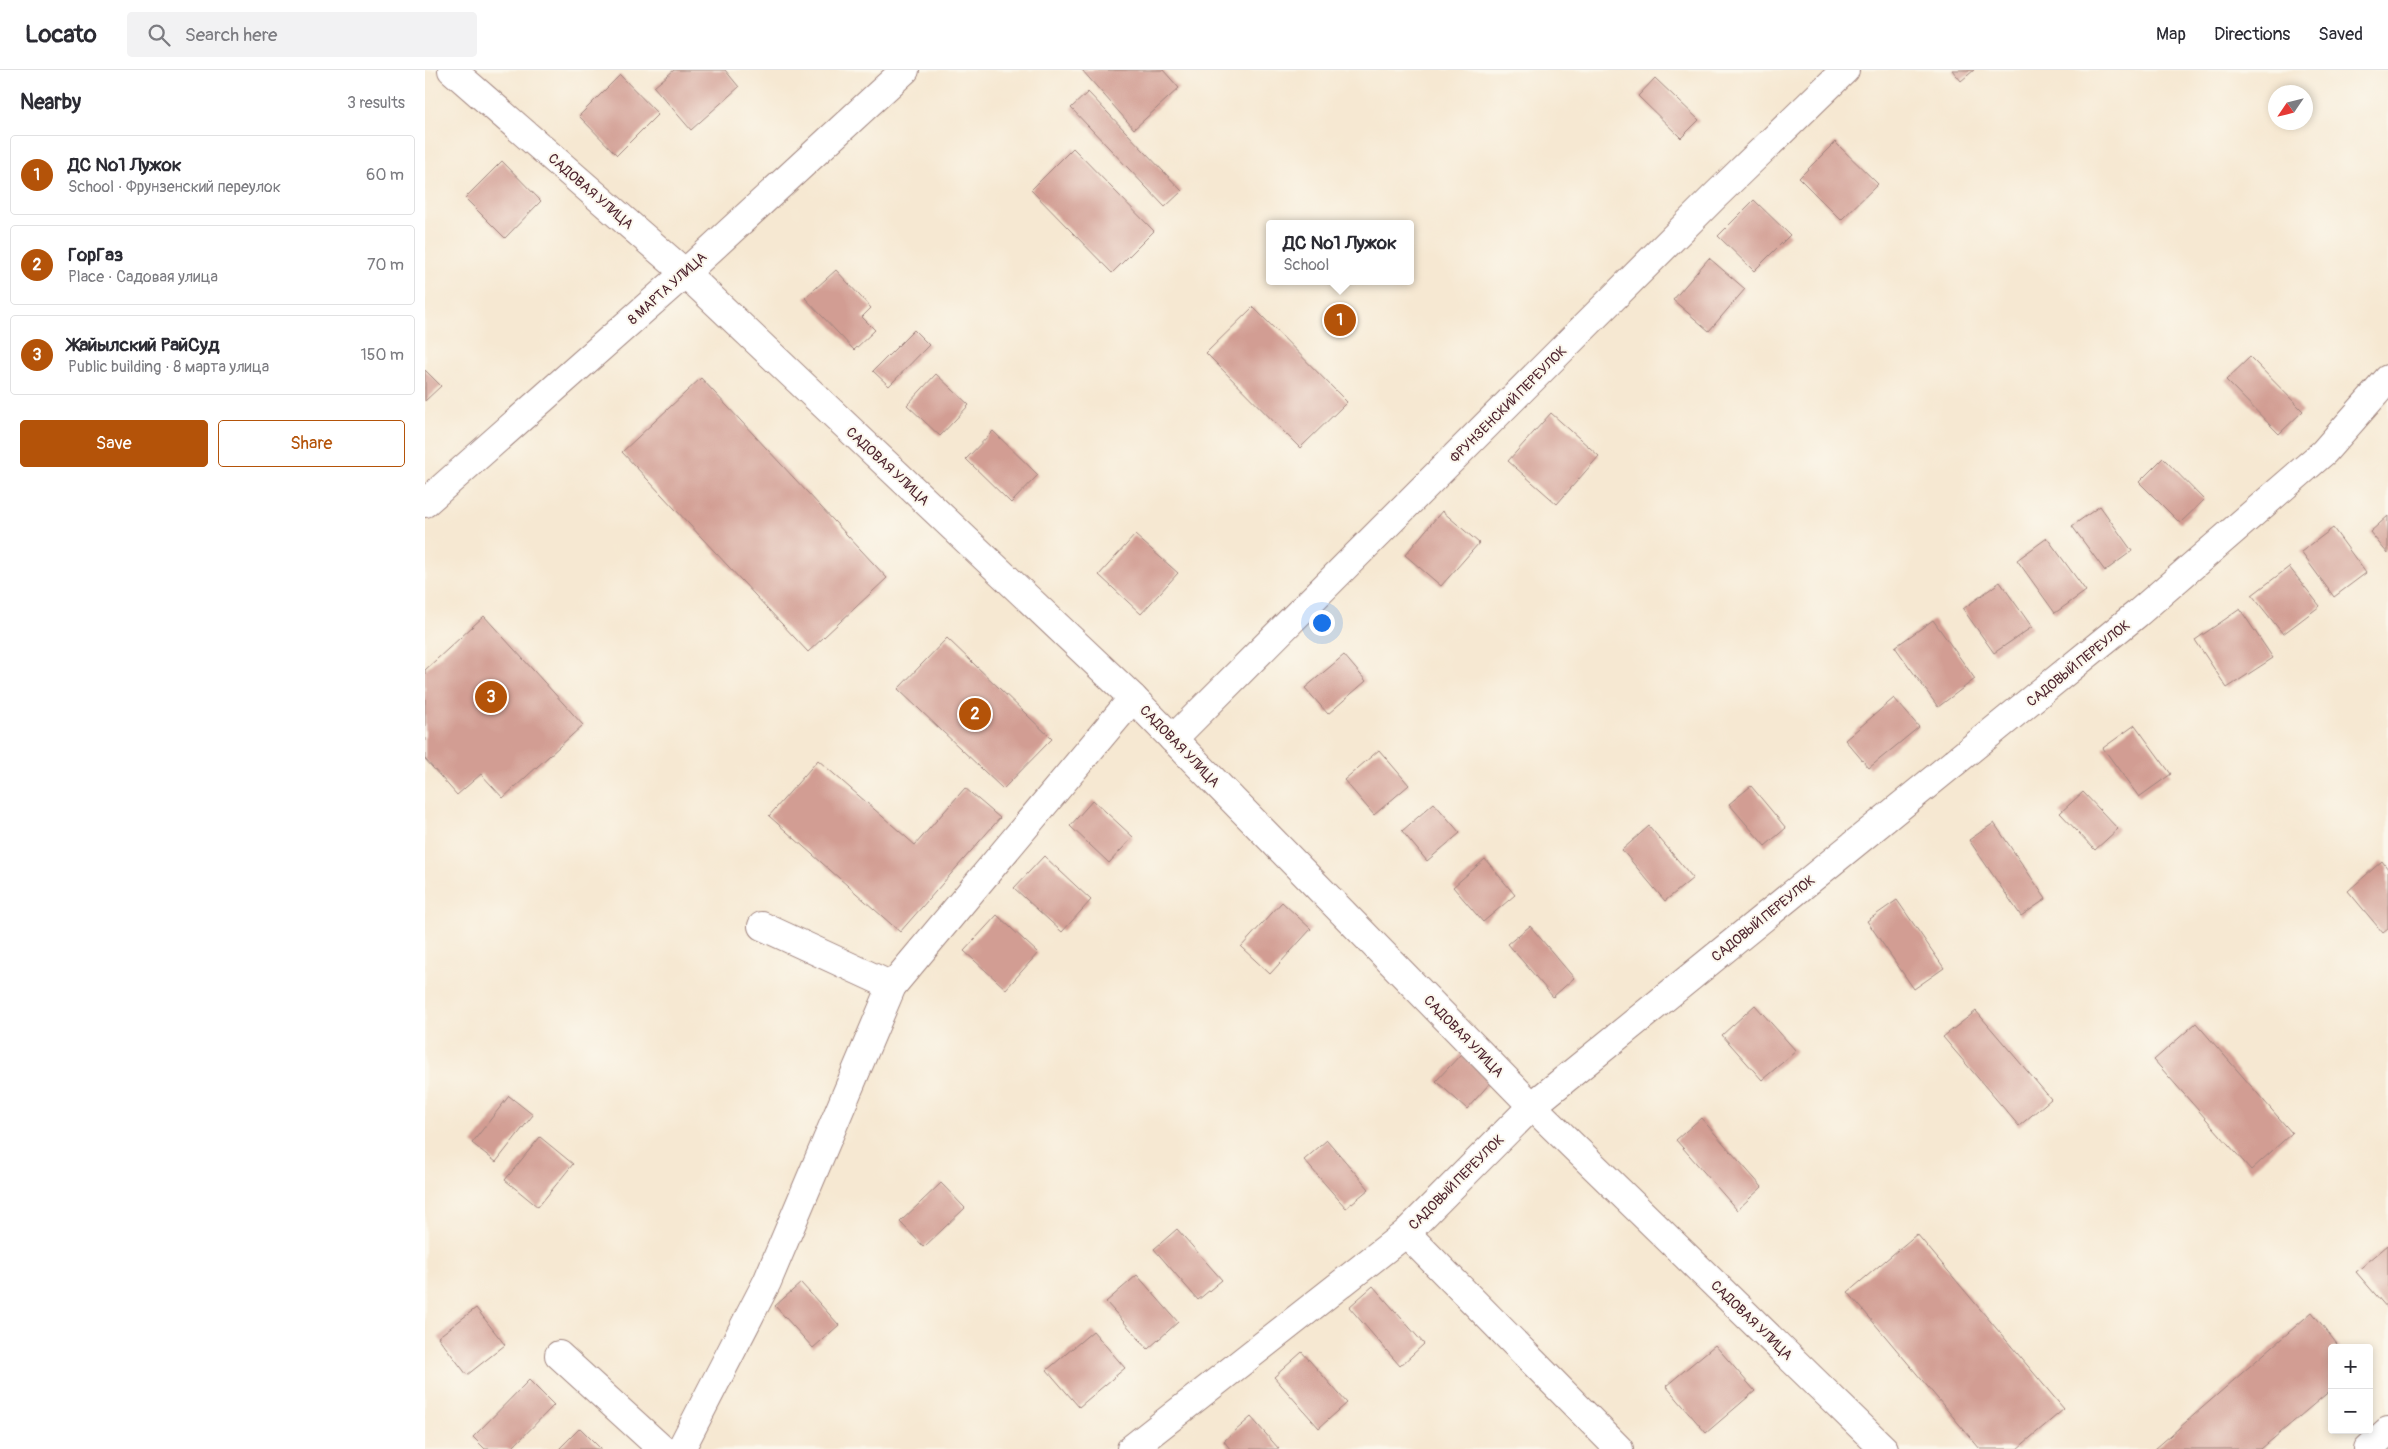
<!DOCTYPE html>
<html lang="en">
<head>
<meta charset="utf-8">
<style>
  :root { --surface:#fff; --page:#f2f2f3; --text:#2b2b33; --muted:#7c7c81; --line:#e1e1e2; --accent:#b45309 }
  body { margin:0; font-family:Pangolin,sans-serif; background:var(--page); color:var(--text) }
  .controls { position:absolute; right:15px; bottom:15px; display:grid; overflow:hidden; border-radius:5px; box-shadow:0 2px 8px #0003 }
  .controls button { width:45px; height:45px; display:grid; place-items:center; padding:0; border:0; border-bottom:1px solid var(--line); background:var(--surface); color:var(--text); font:25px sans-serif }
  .compass { position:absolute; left:1843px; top:15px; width:45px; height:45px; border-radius:50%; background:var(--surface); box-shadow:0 2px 8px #0003; rotate:235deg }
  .you { position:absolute; left:896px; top:552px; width:18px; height:18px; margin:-12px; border:4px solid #fff; border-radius:50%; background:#1a73e8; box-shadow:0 0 0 8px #1a73e833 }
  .badge { display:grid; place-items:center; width:32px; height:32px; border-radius:50%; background:var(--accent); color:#fff; font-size:16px; font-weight:700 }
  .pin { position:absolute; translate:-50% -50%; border:2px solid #fff; box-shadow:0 1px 5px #0006 }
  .popup { position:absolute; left:841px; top:150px; width:148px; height:65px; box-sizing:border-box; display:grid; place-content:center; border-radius:5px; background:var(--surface); filter:drop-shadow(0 1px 4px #0005); font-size:16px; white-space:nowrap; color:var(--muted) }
  .popup b { font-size:19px; color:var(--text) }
  .popup::after { content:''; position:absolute; left:50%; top:100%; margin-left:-10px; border:10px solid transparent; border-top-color:var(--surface) }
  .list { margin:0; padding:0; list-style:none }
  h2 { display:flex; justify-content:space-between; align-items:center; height:65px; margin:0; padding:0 20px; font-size:21px }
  h2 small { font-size:16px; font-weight:400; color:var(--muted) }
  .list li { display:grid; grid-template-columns:32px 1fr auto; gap:15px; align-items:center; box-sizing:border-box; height:80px; margin:0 10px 10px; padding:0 10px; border:1px solid var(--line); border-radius:5px }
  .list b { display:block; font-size:19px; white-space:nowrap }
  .list p { margin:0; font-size:16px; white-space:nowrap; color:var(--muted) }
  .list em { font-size:16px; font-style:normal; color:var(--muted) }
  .actions { display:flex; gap:10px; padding:15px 20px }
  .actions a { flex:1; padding:11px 0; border:1px solid var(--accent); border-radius:5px; text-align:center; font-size:18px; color:var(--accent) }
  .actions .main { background:var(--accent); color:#fff }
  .icon { flex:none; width:28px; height:28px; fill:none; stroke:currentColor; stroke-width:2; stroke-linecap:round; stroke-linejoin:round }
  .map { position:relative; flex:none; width:1963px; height:1379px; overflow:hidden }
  header { display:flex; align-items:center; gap:30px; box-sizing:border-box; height:70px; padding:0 25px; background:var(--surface); border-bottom:1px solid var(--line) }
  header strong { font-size:24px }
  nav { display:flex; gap:28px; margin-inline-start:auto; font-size:18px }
  .search { width:350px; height:45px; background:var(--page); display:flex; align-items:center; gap:12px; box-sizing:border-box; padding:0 18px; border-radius:5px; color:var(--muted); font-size:19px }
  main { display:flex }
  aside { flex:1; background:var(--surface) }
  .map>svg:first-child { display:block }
</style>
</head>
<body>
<header>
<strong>Locato</strong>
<div class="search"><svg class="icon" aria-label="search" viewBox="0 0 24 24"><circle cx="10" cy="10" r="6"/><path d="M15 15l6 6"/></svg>Search here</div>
<nav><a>Map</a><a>Directions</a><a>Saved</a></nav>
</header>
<main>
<aside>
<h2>Nearby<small>3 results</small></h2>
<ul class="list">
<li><span class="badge">1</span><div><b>ДС №1 Лужок</b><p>School · Фрунзенский переулок</p></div><em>60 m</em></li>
<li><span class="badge">2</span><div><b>ГорГаз</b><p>Place · Садовая улица</p></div><em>70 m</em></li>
<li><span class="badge">3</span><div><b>Жайылский РайСуд</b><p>Public building · 8 марта улица</p></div><em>150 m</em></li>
</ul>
<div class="actions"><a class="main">Save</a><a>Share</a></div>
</aside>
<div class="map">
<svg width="1963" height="1379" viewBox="0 0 1963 1379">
  <rect width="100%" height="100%" fill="#fbf7ec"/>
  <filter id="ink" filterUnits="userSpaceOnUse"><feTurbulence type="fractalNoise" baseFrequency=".02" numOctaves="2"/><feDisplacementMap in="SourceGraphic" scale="10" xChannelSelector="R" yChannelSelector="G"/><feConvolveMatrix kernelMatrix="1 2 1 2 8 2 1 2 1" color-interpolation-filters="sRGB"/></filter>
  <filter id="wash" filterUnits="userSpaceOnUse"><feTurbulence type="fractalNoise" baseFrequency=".0096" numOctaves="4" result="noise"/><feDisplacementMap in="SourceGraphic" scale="20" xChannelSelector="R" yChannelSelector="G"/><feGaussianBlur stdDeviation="1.12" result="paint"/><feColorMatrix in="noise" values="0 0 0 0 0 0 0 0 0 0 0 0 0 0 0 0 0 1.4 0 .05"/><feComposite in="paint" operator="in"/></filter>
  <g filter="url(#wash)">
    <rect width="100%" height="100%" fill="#f6e8d2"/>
    <g id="blocks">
      <g fill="#d29d93">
        <path d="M249,0H300L314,17L266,60L229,17Z"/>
        <path d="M657,0H738L754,18L709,59Z"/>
        <path d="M1527,0H1549L1536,11Z"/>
        <path d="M195,5L233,44L192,85L154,46Z"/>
        <path d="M1230,8L1274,50L1256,68L1213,26Z"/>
        <path d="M663,22L757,121L740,137L646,38Z"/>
        <path d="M1410,72L1453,114L1416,150L1374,108Z"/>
        <path d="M648,78L729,161L687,203L606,120Z"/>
        <path d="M77,91L116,131L80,168L40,128Z"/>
        <path d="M1329,130L1365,165L1329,201L1293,166Z"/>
        <path d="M1284,188L1320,219L1284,261L1248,230Z"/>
        <path d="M411,200L446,238L437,247L450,260L429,280L380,228Z"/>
        <path d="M828,237L922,332L875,378L781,283Z"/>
        <path d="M489,260L504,275L464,316L448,301Z"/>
        <path d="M1825,287L1878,341L1854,364L1801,310Z"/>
        <path d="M0,300L16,316L0,331Z"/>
        <path d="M511,304L544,335L515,366L482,335Z"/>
        <path d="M276,308L462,508L383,582L197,382Z"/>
        <path d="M1126,343L1174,386L1132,434L1083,391Z"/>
        <path d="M568,361L613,405L586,433L541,389Z"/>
        <path d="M1738,388L1779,430L1755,453L1714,412Z"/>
        <path d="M1675,436L1707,481L1680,501L1647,456Z"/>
        <path d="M1017,441L1054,473L1016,516L980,485Z"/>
        <path d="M1963,446V484L1945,462Z"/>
        <path d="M1908,458L1941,503L1909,527L1876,482Z"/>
        <path d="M710,465L753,503L716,544L674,505Z"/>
        <path d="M1622,468L1661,521L1630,543L1592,490Z"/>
        <path d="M1864,497L1895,536L1858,564L1827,525Z"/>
        <path d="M1575,512L1607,557L1569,583L1538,539Z"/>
        <path d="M1815,539L1848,588L1802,618L1770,570Z"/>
        <path d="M59,546L158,655L78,728L56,704L32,725L0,689V600Z"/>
        <path d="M1508,550L1550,609L1513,637L1470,577Z"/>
        <path d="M522,568L627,669L578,719L473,619Z"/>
        <path d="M919,585L941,611L903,644L880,618Z"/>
        <path d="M1469,628L1494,657L1444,698L1420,670Z"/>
        <path d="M1710,655L1746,704L1714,727L1678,678Z"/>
        <path d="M954,680L984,715L949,745L919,710Z"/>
        <path d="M393,690L490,775L540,718L575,748L475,862L344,746Z"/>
        <path d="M1326,716L1361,758L1340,776L1304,734Z"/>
        <path d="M1658,722L1693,759L1670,780L1635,743Z"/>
        <path d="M668,730L708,767L684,793L645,756Z"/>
        <path d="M1009,733L1035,763L1002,791L977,761Z"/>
        <path d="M1569,753L1621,829L1596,846L1544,770Z"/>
        <path d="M1224,756L1268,808L1240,831L1197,780Z"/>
        <path d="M619,786L666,830L637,862L589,818Z"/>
        <path d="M1060,789L1090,825L1058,852L1028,817Z"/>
        <path d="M1957,791L1963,799V859L1958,863L1923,821Z"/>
        <path d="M1472,830L1519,898L1489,919L1442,851Z"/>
        <path d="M857,832L886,859L845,904L816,877Z"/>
        <path d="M572,845L613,883L581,919L539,881Z"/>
        <path d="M1105,856L1149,908L1128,927L1083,874Z"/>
        <path d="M1330,935L1371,981L1337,1010L1297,965Z"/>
        <path d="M1551,941L1626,1029L1594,1056L1518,967Z"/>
        <path d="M1771,953L1867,1063L1826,1100L1729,990Z"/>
        <path d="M1036,984L1066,1012L1042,1039L1011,1011Z"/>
        <path d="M84,1026L108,1045L71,1092L47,1073Z"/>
        <path d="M1276,1048L1337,1117L1312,1140L1251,1070Z"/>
        <path d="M115,1067L148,1094L113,1137L80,1110Z"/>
        <path d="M902,1070L944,1119L921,1138L879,1090Z"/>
        <path d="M516,1113L540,1138L499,1177L475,1152Z"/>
        <path d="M752,1159L797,1210L773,1230L729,1179Z"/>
        <path d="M1492,1164L1639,1339L1592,1379H1555L1423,1222Z"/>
        <path d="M1963,1175V1239L1931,1202Z"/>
        <path d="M712,1205L753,1252L723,1279L681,1232Z"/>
        <path d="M376,1213L414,1255L388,1278L350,1236Z"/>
        <path d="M948,1216L999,1274L975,1296L924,1237Z"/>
        <path d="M51,1238L80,1275L42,1305L13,1267Z"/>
        <path d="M1887,1242L1915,1278H1907V1319L1836,1379H1730Z"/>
        <path d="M668,1261L700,1298L654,1337L622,1300Z"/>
        <path d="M1290,1275L1330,1321L1281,1363L1241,1316Z"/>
        <path d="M877,1282L922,1333L894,1358L849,1307Z"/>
        <path d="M104,1310L129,1335L86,1379H60L48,1367Z"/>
        <path d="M826,1347L854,1379H805L799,1371Z"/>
        <path d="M155,1358L176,1379H134Z"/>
      </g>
    </g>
  </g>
  <g filter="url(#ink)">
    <use href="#blocks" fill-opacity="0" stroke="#a0847e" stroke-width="1"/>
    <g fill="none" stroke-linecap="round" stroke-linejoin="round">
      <g stroke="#a0847e" stroke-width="30">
        <g id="street">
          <path d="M27,0L260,203L708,628L1107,1036L1459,1379"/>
          <path d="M748,669L1289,127L1420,0"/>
          <path d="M337,856L467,916"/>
          <path d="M981,1163L1194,1379"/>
          <path d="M134,1285L237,1379"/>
          <path d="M256,1379L342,1212L467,916L708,628"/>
          <path d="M706,1379L981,1163L1107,1036L1712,544L1899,382L1963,309"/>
          <path d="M1943,1379L1963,1361"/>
        </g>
      </g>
      <g stroke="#a0847e" stroke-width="30">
        <path id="secondary" d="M0,433L260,203L480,0"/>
      </g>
      <use href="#street" stroke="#fff" stroke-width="28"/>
      <use href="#secondary" stroke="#fff" stroke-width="28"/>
    </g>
  </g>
  <g text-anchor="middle" stroke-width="4" stroke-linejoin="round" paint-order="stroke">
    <g font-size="14" fill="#4a1f2b" stroke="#fbf7ec">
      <text transform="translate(166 121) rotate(41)" y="5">САДОВАЯ УЛИЦА</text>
      <text transform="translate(242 218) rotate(-42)" y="5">8 МАРТА УЛИЦА</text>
      <text transform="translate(1083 334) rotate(-45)" y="5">ФРУНЗЕНСКИЙ ПЕРЕУЛОК</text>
      <text transform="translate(463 396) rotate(43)" y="5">САДОВАЯ УЛИЦА</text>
      <text transform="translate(1653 593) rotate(-39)" y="5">САДОВЫЙ ПЕРЕУЛОК</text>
      <text transform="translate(755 676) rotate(46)" y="5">САДОВАЯ УЛИЦА</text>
      <text transform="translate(1338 848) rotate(-39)" y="5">САДОВЫЙ ПЕРЕУЛОК</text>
      <text transform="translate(1039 966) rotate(46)" y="5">САДОВАЯ УЛИЦА</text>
      <text transform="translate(1031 1112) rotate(-45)" y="5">САДОВЫЙ ПЕРЕУЛОК</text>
      <text transform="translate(1327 1250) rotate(44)" y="5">САДОВАЯ УЛИЦА</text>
    </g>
  </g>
</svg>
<div class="controls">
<button>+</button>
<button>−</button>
</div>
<svg class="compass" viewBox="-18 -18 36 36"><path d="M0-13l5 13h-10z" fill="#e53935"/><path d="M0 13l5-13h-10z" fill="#7c7c81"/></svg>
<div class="you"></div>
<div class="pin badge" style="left:915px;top:250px">1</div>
<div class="popup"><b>ДС №1 Лужок</b>School</div>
<div class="pin badge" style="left:550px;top:644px">2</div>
<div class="pin badge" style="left:66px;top:627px">3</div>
</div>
</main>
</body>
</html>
